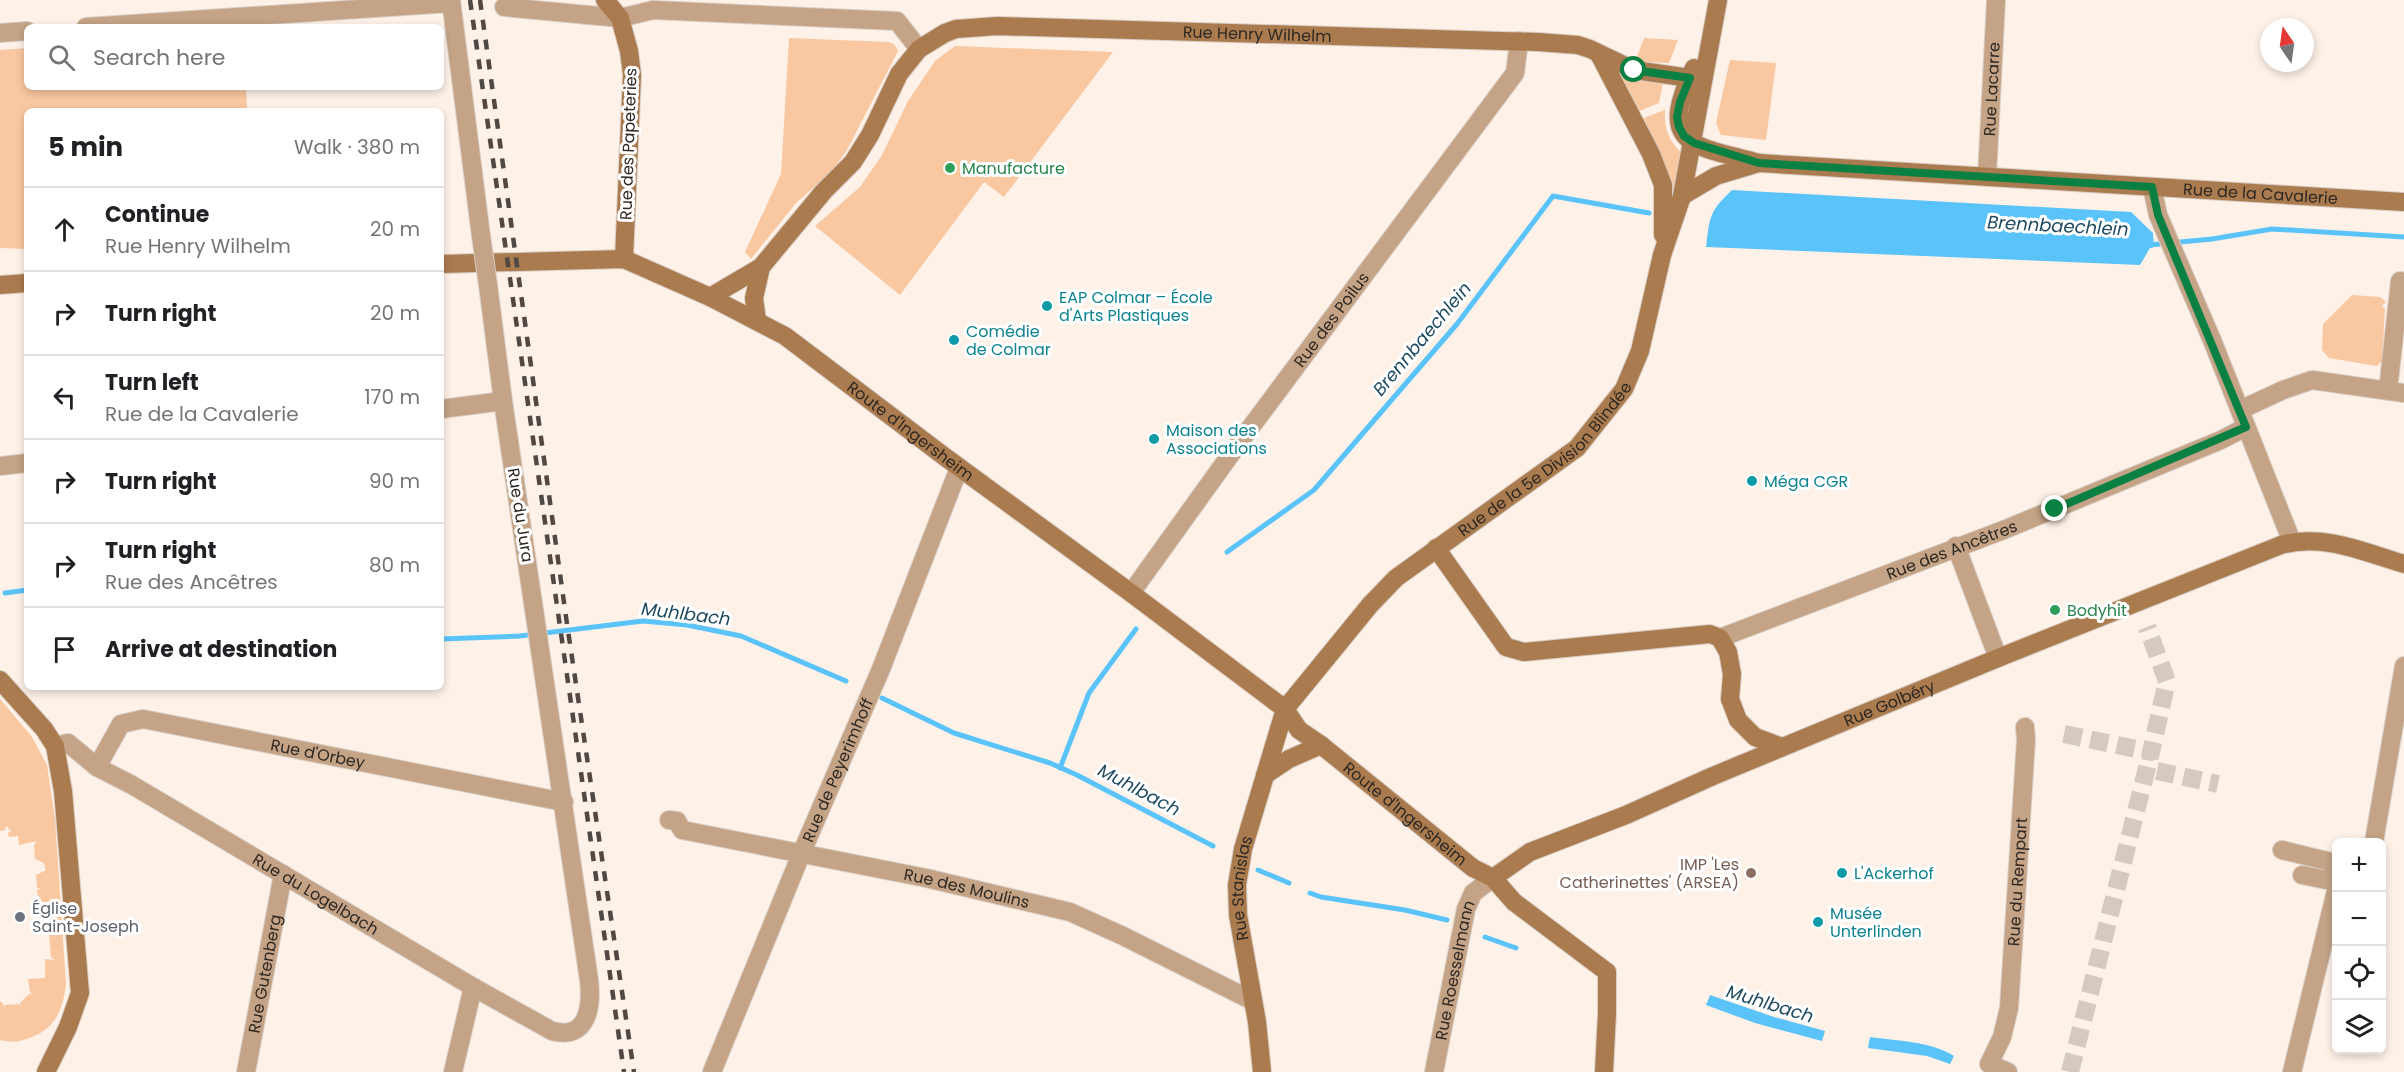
<!DOCTYPE html>
<html lang="en">
<head>
<meta charset="utf-8">
<style>
  :root { --surface:#fff; --page:#f6f6f6; --text:#202124; --muted:#757577; --line:#e0e0e0 }
  body { margin:0; font-family:Poppins,sans-serif; background:var(--page); color:var(--text) }
  .controls { position:absolute; right:18px; bottom:18px; display:grid; overflow:hidden; border-radius:9px; box-shadow:0 3px 9px #0003 }
  .controls button { width:54px; height:54px; display:grid; place-items:center; padding:0; border:0; border-bottom:2px solid var(--line); background:var(--surface); color:var(--text); font:30px sans-serif }
  .compass { position:absolute; left:2260px; top:18px; width:54px; height:54px; border-radius:50%; background:var(--surface); box-shadow:0 3px 9px #0003; rotate:347deg }
  .stop { position:absolute; width:18px; height:18px; margin:-14px; border:4px solid #0b8043; border-radius:50%; background:#fff }
  .stop.end { background:#0b8043; border-color:#fff; box-shadow:0 2px 6px #0008 }
  .list { margin:0; padding:0; list-style:none }
  h2 { display:flex; justify-content:space-between; align-items:center; height:78px; margin:0; padding:0 24px; font-size:26px }
  h2 small { font-size:20px; font-weight:400; color:var(--muted) }
  .list li { display:grid; grid-template-columns:39px 1fr auto; gap:18px; align-items:center; box-sizing:border-box; height:84px; padding:0 24px; border-top:2px solid var(--line) }
  .list b { display:block; font-size:22px; white-space:nowrap }
  .list p { margin:0; font-size:20px; white-space:nowrap; color:var(--muted) }
  .list em { font-size:20px; font-style:normal; color:var(--muted) }
  .icon { flex:none; width:33px; height:33px; fill:none; stroke:currentColor; stroke-width:2; stroke-linecap:round; stroke-linejoin:round }
  .map { position:relative; flex:none; width:2404px; height:1072px; overflow:hidden }
  .search { position:absolute; background:var(--surface); box-shadow:0 3px 9px #0003; left:24px; top:24px; width:420px; height:66px; display:flex; align-items:center; gap:15px; box-sizing:border-box; padding:0 21px; border-radius:9px; color:var(--muted); font-size:22px }
  .panel { position:absolute; background:var(--surface); box-shadow:0 3px 9px #0003; left:24px; top:108px; width:420px; height:582px; border-radius:9px }
  .map>svg:first-child { display:block }
</style>
</head>
<body>
<div class="map">
<svg width="2404" height="1072" viewBox="0 0 2404 1072">
  <rect width="100%" height="100%" fill="#fef1e8"/>
  <g fill="#f9c7a0">
    <path d="M789,38L889,42L894,44L898,51L846,152L829,174L796,203L751,259L745,252L781,174Z"/>
    <path d="M1644,38L1678,40L1669,63L1639,62L1637,57Z"/>
    <path d="M955,46L1113,52L1004,197L984,182L900,295L815,226L860,187L882,155L908,101L935,61Z"/>
    <path d="M27,48V87H246L247,111H27V249L0,248V50Z"/>
    <path d="M1730,60L1776,63L1766,140L1721,135L1716,123Z"/>
    <path d="M1623,74L1634,80L1663,83L1659,103L1637,112L1621,76Z"/>
    <path d="M1665,110C1664,127 1668,141 1682,153L1673,195H1669L1641,119Z"/>
    <path d="M2352,295L2380,297L2386,302L2382,306L2385,309L2382,361L2377,366L2329,358L2322,350L2323,324Z"/>
    <path d="M0,699L32,737L47,765L55,819L66,984C63,1008 57,1027 32,1037C18,1042 15,1043 0,1040V1001L4,1005V1008L5,1005L19,1004L21,1007L20,1003L29,994H32L30,992L28,979L45,978V959L55,960L51,957L49,933L52,929L40,933V919L44,918H39L38,904L43,903H39L37,890L42,888H37L36,875L46,870L44,863L35,859L34,845L37,841L19,845L18,836L9,837L8,833L12,830H9L8,827H5L6,830L0,831Z"/>
  </g>
  <g fill="#5ac3f9">
    <path d="M1732,190L2131,212L2153,233L2154,247L2150,248L2140,265L1706,247C1710,216 1709,212 1732,190Z"/>
    <path d="M1710,995L1774,1017L1825,1031L1822,1041L1755,1023L1706,1005Z"/>
    <path d="M1870,1037C1897,1041 1930,1041 1954,1056L1950,1064L1927,1056L1868,1048Z"/>
  </g>
  <g fill="none" stroke-linecap="round" stroke-linejoin="round">
    <g stroke="#5ac3f9" stroke-width="5">
      <path d="M2149,245L2212,239L2272,229L2404,237"/>
      <path d="M1227,552L1314,490L1457,324L1553,196L1649,213"/>
      <path d="M5,593L27,590"/>
      <path d="M441,639L520,636L643,621L687,625L741,636L846,681"/>
      <path d="M882,698L954,733L1050,763L1077,775L1213,846"/>
      <path d="M1060,768L1089,693L1136,629"/>
      <path d="M1258,870L1289,883"/>
      <path d="M1310,893L1321,897L1405,910L1447,920"/>
      <path d="M1485,937L1516,948"/>
    </g>
    <g stroke="#d5c9c0" stroke-width="18" stroke-dasharray="18 9" stroke-linecap="butt">
      <path d="M2064,734L2151,752L2167,681L2147,627"/>
      <path d="M2157,771L2218,784"/>
      <path d="M2070,1072L2151,752"/>
    </g>
    <g stroke="#d9cdc4" stroke-width="20">
      <g id="street">
        <path d="M451,0L481,236"/>
        <path d="M504,7L620,18L653,10L897,21L919,49"/>
        <path d="M86,27L451,3"/>
        <path d="M0,33L27,31"/>
        <path id="s1" d="M1987,177L1996,0"/>
        <path d="M2152,187L2158,215L2212,340L2292,542"/>
        <path d="M2388,390L2400,281L2404,282"/>
        <path d="M441,409L503,401"/>
        <path d="M2240,410L2283,390L2312,380L2404,393"/>
        <path d="M0,466L27,463"/>
        <path d="M1956,546L1998,658"/>
        <path id="s2" d="M1131,593L1236,447L1515,73L1519,41"/>
        <path id="s3" d="M1720,638L2006,529L2221,440L2246,427"/>
        <path id="s4" d="M55,746L68,743L97,767L132,785L473,987L552,1031C588,1041 592,1006 589,980L503,401L488,285"/>
        <path id="s5" d="M97,767L121,724L143,719L564,802"/>
        <path id="s6" d="M669,820L677,821L682,830L926,878L1070,912L1123,936L1253,1001"/>
        <path d="M2374,842L2404,666"/>
        <path d="M2282,850L2331,862L2336,877"/>
        <path d="M2302,875L2336,882"/>
        <path id="s7" d="M246,1072L283,874"/>
        <path d="M453,1072L473,987"/>
        <path id="s8" d="M712,1072L802,852L881,669L959,468"/>
        <path id="s9" d="M1434,1072L1466,909L1473,893L1493,878"/>
        <path id="s10" d="M2008,1072L1989,1064L2002,1037L2009,1008L2026,740L2025,727"/>
        <path d="M2292,1072L2336,891"/>
      </g>
    </g>
    <g stroke="#d9cdc4" stroke-width="20">
      <g id="secondary">
        <path d="M605,0L620,18L629,51L632,75L624,259"/>
        <path d="M1599,54L1651,154L1663,185V235"/>
        <path id="s11" d="M1694,68C1656,147 1693,145 1759,163L2404,202"/>
        <path d="M1682,196L1716,176L1759,163"/>
        <path id="s12" d="M441,264L624,259L710,297L785,336L945,457L1131,593L1285,709L1299,730L1321,745L1473,868L1493,878L1514,902L1607,972V1013L1604,1072"/>
        <path d="M0,285L27,283"/>
        <path id="s13" d="M710,297L761,267L824,191L853,162L870,135L899,74L919,49L945,33L956,29L997,26L1538,42L1578,45L1590,49L1634,70L1690,78"/>
        <path d="M757,321L754,298L761,267"/>
        <path d="M1436,548L1506,647L1524,652L1710,634L1720,638L1728,652L1732,674L1730,699L1738,720L1755,737L1782,747"/>
        <path d="M0,680L44,729L55,746L63,791L80,993L68,1027L46,1072"/>
        <path d="M1265,775L1289,759L1321,745"/>
        <path id="s14" d="M1493,878L1530,852L1626,815L1713,776L1998,658L2281,545C2323,533 2364,552 2404,564"/>
        <path id="s15" d="M1262,1072L1257,1022L1238,915L1237,885L1243,849L1285,709L1370,605L1396,578L1577,448L1624,389L1640,351L1662,255L1682,196L1718,0"/>
      </g>
    </g>
    <use href="#street" stroke="#c4a386" stroke-width="18"/>
    <use href="#secondary" stroke="#aa7b4f" stroke-width="18"/>
    <g stroke="#504842" stroke-width="4.5" stroke-dasharray="10 10" stroke-linecap="butt">
      <path d="M470,0L624,1072"/>
      <path d="M480,0L567,624L634,1072"/>
    </g>
    <g stroke="#d9cdc4" stroke-width="20" stroke-linecap="butt">
      <path id="street-bridge" d="M481,236L488,285"/>
    </g>
    <use href="#street-bridge" stroke="#c4a386" stroke-width="18"/>
  </g>
  <g fill="none" stroke-linecap="round" stroke-linejoin="round">
    <path stroke="#0b8043" stroke-width="8" d="M1634,70L1690,78L1680,102L1677,117L1679,127L1684,136L1694,143L1759,163L2152,187L2158,215L2246,427L2055,509"/>
  </g>
  <g fill="#2e9e5b" stroke="#fff" stroke-width="2">
    <circle cx="950" cy="168" r="6"/>
    <circle cx="2055" cy="610" r="6"/>
  </g>
  <g fill="#0f9aa8" stroke="#fff" stroke-width="2">
    <circle cx="1047" cy="306" r="6"/>
    <circle cx="954" cy="340" r="6"/>
    <circle cx="1154" cy="439" r="6"/>
    <circle cx="1752" cy="481" r="6"/>
    <circle cx="1842" cy="873" r="6"/>
    <circle cx="1818" cy="922" r="6"/>
  </g>
  <circle fill="#8d6e63" stroke="#fff" stroke-width="2" cx="1751" cy="873" r="6"/>
  <circle fill="#6b7280" stroke="#fff" stroke-width="2" cx="20" cy="917" r="6"/>
  <g text-anchor="middle" stroke-width="6" stroke-linejoin="round" paint-order="stroke">
    <g font-size="16" fill="#2f2822" stroke="#fff">
      <text dy="6" stroke="none"><textPath href="#s13" startOffset="674">Rue Henry Wilhelm</textPath></text>
      <text dy="6" stroke="none"><textPath href="#s1" startOffset="88">Rue Lacarre</textPath></text>
      <text transform="translate(628 144) rotate(-88)" y="6">Rue des Papeteries</text>
      <text dy="6" stroke="none"><textPath href="#s11" startOffset="654">Rue de la Cavalerie</textPath></text>
      <text dy="6" stroke="none"><textPath href="#s2" startOffset="339">Rue des Poilus</textPath></text>
      <text dy="6" stroke="none"><textPath href="#s12" startOffset="519">Route d'Ingersheim</textPath></text>
      <text dy="6" stroke="none"><textPath href="#s15" startOffset="735">Rue de la 5e Division Blindée</textPath></text>
      <text transform="translate(521 515) rotate(81)" y="6">Rue du Jura</text>
      <text dy="6" stroke="none"><textPath href="#s3" startOffset="248">Rue des Ancêtres</textPath></text>
      <text dy="6" stroke="none"><textPath href="#s14" startOffset="434">Rue Golbéry</textPath></text>
      <text dy="6" stroke="none"><textPath href="#s5" startOffset="250">Rue d'Orbey</textPath></text>
      <text dy="6" stroke="none"><textPath href="#s8" startOffset="327">Rue de Peyerimhoff</textPath></text>
      <text dy="6" stroke="none"><textPath href="#s12" startOffset="1146">Route d'Ingersheim</textPath></text>
      <text dy="6" stroke="none"><textPath href="#s10" startOffset="207">Rue du Rempart</textPath></text>
      <text dy="6" stroke="none"><textPath href="#s6" startOffset="309">Rue des Moulins</textPath></text>
      <text dy="6" stroke="none"><textPath href="#s15" startOffset="186">Rue Stanislas</textPath></text>
      <text dy="6" stroke="none"><textPath href="#s4" startOffset="304">Rue du Logelbach</textPath></text>
      <text dy="6" stroke="none"><textPath href="#s9" startOffset="104">Rue Roesselmann</textPath></text>
      <text dy="6" stroke="none"><textPath href="#s7" startOffset="100">Rue Gutenberg</textPath></text>
    </g>
    <g font-size="16" fill="#27864d" stroke="#fff" text-anchor="start">
      <text x="962" y="174">Manufacture</text>
      <text x="2067" y="616">Bodyhit</text>
    </g>
    <g font-size="16" fill="#0d838f" stroke="#fff" text-anchor="start">
      <text x="1059" y="303">EAP Colmar – École<tspan x="1059" dy="18">d'Arts Plastiques</tspan></text>
      <text x="966" y="337">Comédie<tspan x="966" dy="18">de Colmar</tspan></text>
      <text x="1166" y="436">Maison des<tspan x="1166" dy="18">Associations</tspan></text>
      <text x="1764" y="487">Méga CGR</text>
      <text x="1854" y="879">L'Ackerhof</text>
      <text x="1830" y="919">Musée<tspan x="1830" dy="18">Unterlinden</tspan></text>
    </g>
    <g font-size="16" fill="#785e54" stroke="#fff" text-anchor="end">
      <text x="1739" y="870">IMP 'Les<tspan x="1739" dy="18">Catherinettes' (ARSEA)</tspan></text>
    </g>
    <g font-size="16" fill="#5b616d" stroke="#fff" text-anchor="start">
      <text x="32" y="914">Église<tspan x="32" dy="18">Saint-Joseph</tspan></text>
    </g>
    <g font-size="18" font-style="italic" fill="#1f4b61" stroke="#fff">
      <text transform="translate(2058 226) rotate(3)" y="6">Brennbaechlein</text>
      <text transform="translate(1422 339) rotate(-50)" y="6">Brennbaechlein</text>
      <text transform="translate(686 614) rotate(7)" y="6">Muhlbach</text>
      <text transform="translate(1139 790) rotate(28)" y="6">Muhlbach</text>
      <text transform="translate(1770 1004) rotate(17)" y="6">Muhlbach</text>
    </g>
  </g>
</svg>
<div class="controls">
<button>+</button>
<button>−</button>
<button><svg class="icon" aria-label="locate" viewBox="0 0 24 24"><circle cx="12" cy="12" r="6"/><path d="M12 2v4M12 18v4M2 12h4M18 12h4"/></svg></button>
<button><svg class="icon" aria-label="layers" viewBox="0 0 24 24"><path d="M12 4l9 5-9 5-9-5zM3 14l9 5 9-5"/></svg></button>
</div>
<svg class="compass" viewBox="-18 -18 36 36"><path d="M0-13l5 13h-10z" fill="#e53935"/><path d="M0 13l5-13h-10z" fill="#757577"/></svg>
<div class="stop" style="left:1634px;top:70px"></div>
<div class="stop end" style="left:2055px;top:509px"></div>
<div class="search"><svg class="icon" aria-label="search" viewBox="0 0 24 24"><circle cx="10" cy="10" r="6"/><path d="M15 15l6 6"/></svg>Search here</div>
<section class="panel">
<h2>5 min<small>Walk · 380 m</small></h2>
<ul class="list">
<li><svg class="icon" aria-label="ahead" viewBox="0 0 24 24"><path d="M12 20V5M6 11l6-6 6 6"/></svg><div><b>Continue</b><p>Rue Henry Wilhelm</p></div><em>20 m</em></li>
<li><svg class="icon" aria-label="right" viewBox="0 0 24 24"><path d="M7 20v-9h11M14 6l5 5-5 5"/></svg><div><b>Turn right</b></div><em>20 m</em></li>
<li><svg class="icon" aria-label="left" viewBox="0 0 24 24"><path d="M17 20v-9H6M10 6l-5 5 5 5"/></svg><div><b>Turn left</b><p>Rue de la Cavalerie</p></div><em>170 m</em></li>
<li><svg class="icon" aria-label="right" viewBox="0 0 24 24"><path d="M7 20v-9h11M14 6l5 5-5 5"/></svg><div><b>Turn right</b></div><em>90 m</em></li>
<li><svg class="icon" aria-label="right" viewBox="0 0 24 24"><path d="M7 20v-9h11M14 6l5 5-5 5"/></svg><div><b>Turn right</b><p>Rue des Ancêtres</p></div><em>80 m</em></li>
<li><svg class="icon" aria-label="arrive" viewBox="0 0 24 24"><path d="M6 21V4h12l-3 4 3 4H6"/></svg><div><b>Arrive at destination</b></div></li>
</ul>
</section>
</div>
</body>
</html>
